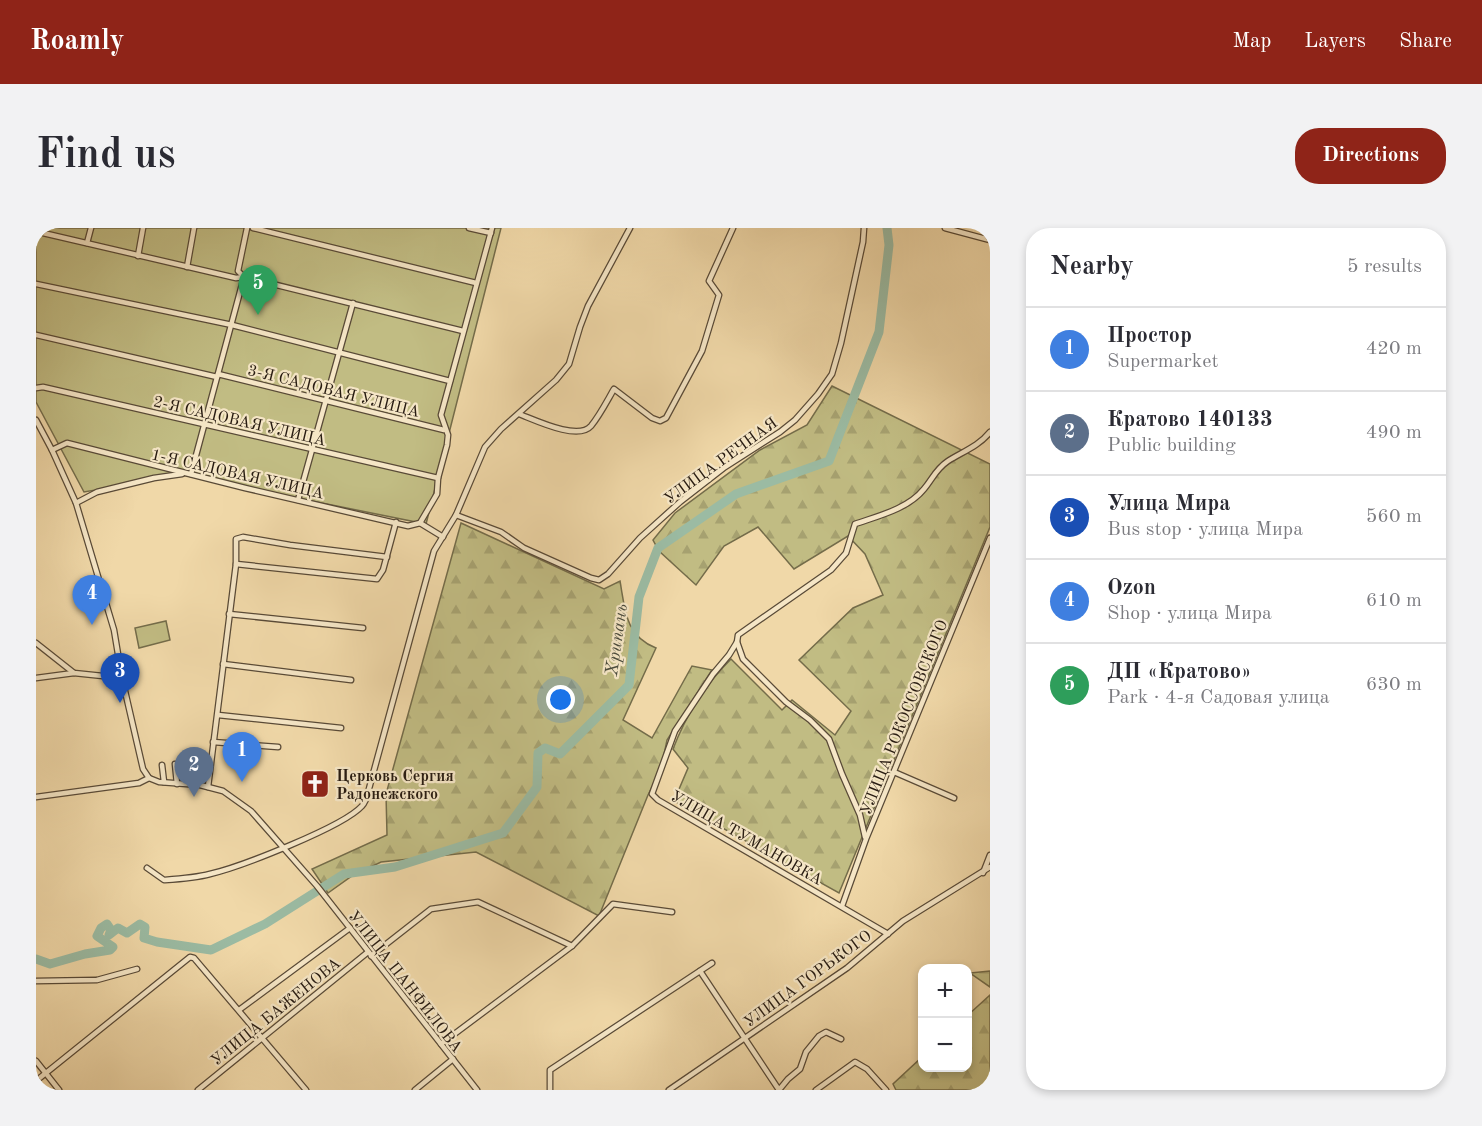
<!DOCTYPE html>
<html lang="en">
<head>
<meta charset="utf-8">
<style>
  :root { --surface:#fff; --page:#f2f2f3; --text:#2b2b33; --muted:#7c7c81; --line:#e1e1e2; --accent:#8f2418 }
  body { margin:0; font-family:"Old Standard TT",serif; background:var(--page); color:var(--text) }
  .controls { position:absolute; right:18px; bottom:18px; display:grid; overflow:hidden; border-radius:12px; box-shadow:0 3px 9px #0003 }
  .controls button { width:54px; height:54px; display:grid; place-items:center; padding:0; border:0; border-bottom:2px solid var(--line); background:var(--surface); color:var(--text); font:30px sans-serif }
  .you { position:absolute; left:525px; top:472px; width:21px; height:21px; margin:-15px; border:4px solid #fff; border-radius:50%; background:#1a73e8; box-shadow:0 0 0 9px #1a73e833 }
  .badge { display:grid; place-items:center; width:39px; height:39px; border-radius:50%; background:var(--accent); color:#fff; font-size:20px; font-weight:700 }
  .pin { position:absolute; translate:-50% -50px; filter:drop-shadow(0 2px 3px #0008) }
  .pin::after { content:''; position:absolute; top:32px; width:21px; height:18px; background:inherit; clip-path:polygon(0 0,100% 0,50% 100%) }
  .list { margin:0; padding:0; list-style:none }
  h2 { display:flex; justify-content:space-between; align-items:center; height:78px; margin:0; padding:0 24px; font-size:26px }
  h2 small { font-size:20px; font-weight:400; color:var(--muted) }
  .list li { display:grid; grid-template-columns:39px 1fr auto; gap:18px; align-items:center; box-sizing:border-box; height:84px; padding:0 24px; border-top:2px solid var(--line) }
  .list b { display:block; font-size:22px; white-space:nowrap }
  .list p { margin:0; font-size:20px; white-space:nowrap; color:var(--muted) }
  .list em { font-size:20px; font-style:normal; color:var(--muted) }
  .map { position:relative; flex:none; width:954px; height:862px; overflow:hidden; border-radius:24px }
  header { display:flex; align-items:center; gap:36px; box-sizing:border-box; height:84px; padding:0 30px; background:var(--accent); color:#fff }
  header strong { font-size:28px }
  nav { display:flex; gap:33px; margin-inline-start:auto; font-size:21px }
  .intro { display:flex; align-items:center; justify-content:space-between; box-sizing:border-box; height:144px; padding:0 36px }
  h1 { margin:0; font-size:42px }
  .button { padding:15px 27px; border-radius:24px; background:var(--accent); color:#fff; font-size:21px; font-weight:700 }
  main { display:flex; gap:36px; padding:0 36px }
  aside { flex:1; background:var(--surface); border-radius:24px; box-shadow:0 3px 9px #0003 }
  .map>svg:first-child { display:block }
</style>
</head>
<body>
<header>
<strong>Roamly</strong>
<nav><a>Map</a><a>Layers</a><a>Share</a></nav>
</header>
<div class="intro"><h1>Find us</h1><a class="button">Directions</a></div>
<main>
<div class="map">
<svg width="954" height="862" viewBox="0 0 954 862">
  <defs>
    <pattern id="forest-firs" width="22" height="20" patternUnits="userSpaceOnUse" patternTransform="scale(1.5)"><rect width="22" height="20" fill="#c1bc83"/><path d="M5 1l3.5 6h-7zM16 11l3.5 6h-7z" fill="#a6a170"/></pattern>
  </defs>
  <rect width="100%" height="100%" fill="#f0d8a8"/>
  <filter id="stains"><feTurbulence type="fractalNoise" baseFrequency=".00333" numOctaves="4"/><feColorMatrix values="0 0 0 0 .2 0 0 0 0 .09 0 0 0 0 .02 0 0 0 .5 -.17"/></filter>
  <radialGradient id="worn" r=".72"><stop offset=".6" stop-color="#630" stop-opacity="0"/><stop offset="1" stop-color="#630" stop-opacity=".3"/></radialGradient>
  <g fill="url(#forest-firs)" stroke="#746c4a" stroke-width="1.5">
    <path d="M796,158L954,236V299L803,665L638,573L652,540L637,521C650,487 669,457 695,431L746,482L756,472L799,507L815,483L763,432L817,380L847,367L829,326L812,308L758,341L722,299L688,318L660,357L623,323L617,312L639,285L724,222L771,197Z"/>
    <path d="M425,295L568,361L584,353C589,381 589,408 620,420L587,492L616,510L656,438L676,442L631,512L625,541L612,567L563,688L440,624L345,634L316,648L292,665L276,641L351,607L350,566Z"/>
    <path d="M954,743V759L934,745Z"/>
    <path d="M954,767V862H860L857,856L886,829V840H932V787Z"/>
  </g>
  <g fill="#c1bc83" stroke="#746c4a" stroke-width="1.5">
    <path d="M0,0H465L390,296L147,247L48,264L0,174Z"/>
    <path d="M130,393L134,412L103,420L99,400Z"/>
  </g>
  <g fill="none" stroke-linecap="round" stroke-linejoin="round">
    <path stroke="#9bbba3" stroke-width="9" d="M0,731L14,736L49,726L74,722L77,719L61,708L65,700L71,696L75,702L73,707L82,700L91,705L104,696L109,699L108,710L121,714L175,722L229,696L308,646L359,639L467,605L501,559L502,525L509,520L524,526L593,457L603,369L622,320L700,266L793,233L843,104L853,17L851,0"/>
    <g stroke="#594a37" stroke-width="7">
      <g id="street">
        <path d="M217,0L440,55"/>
        <path d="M433,0L455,5"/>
        <path d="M909,0L954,12"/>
        <path d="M0,1L7,5L200,50L208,49L427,103"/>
        <path d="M51,15L55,0"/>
        <path d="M102,28L107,0"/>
        <path d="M151,39L158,0"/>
        <path d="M0,56L196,97L414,153"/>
        <path d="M0,107L181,149"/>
        <path d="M182,146L408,202"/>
        <path d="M0,160L7,159L402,250"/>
        <path d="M483,186C499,192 542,213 555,198C564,187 571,173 578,161L616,190L624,193L630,190L666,123L683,67L673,53L697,0"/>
        <path d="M0,192L16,222L40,275L78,402L86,450L107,541L113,550L123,554L164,557L187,563L215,583L281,658L441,862"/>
        <path d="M16,222L31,215L209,260L372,298L384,295"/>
        <path d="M155,246L208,49L202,43L211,0"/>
        <path d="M262,272L317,75"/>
        <path d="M40,275L61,264L118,250L146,246"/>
        <path d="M420,287L465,304L488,320L555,350L563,352L572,346L604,310L644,274L689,239L744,204L759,192L782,166L796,146L805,115L827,14L828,0"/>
        <path d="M407,309L384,295L401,266L402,250L411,217L412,207L405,187L456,0"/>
        <path d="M200,336L341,351L347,342L360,294"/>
        <path d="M193,386L327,400"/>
        <path d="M701,414L707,431L750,474L774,492L793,511L806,546L824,587L829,609"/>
        <path d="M0,415L38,445L86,450"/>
        <path d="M187,436L315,452"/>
        <path d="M0,450L38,445"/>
        <path d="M182,487L305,500"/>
        <path d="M177,514L242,519"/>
        <path d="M139,536L141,556"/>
        <path d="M126,537L128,554"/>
        <path d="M858,544L918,570"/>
        <path d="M172,559L200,336V311L207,309L254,317L351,329"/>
        <path d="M0,569L103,555L113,550"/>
        <path d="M111,640L128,652C143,651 159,650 174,646C204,639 307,599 326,578C331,573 332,564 334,557L398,323L420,287L449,219L465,201L520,152L533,136L544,99L552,78L594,0"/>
        <path d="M947,645L954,627"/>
        <path d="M806,678L830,611L954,310"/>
        <path d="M852,706L622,572L616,566L639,503L677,446L693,427L701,414L702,407L795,342L810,325L819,296C842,288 872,281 888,261C897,250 900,241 912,233C926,224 943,218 954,204"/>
        <path d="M335,728L395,681L442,674L536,718"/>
        <path d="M664,743L743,862"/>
        <path d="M0,753L61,752L101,741"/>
        <path d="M203,782L314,700"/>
        <path d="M405,816L536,718L577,676L636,684"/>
        <path d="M0,833L23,862"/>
        <path d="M0,853L154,729L158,730L270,862"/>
        <path d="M162,862L332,724"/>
        <path d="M379,862L417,831"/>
        <path d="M514,862V842L676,735"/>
        <path d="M633,862L811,740L867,693L954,639"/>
        <path d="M743,862L752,851L764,841L770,824L783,808L790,804L805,811"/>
        <path d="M780,862L819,834L831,841L850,862"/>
      </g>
    </g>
    <use href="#street" stroke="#f5e6c6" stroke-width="4.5"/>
  </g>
  <defs>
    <g id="church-square" transform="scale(1.5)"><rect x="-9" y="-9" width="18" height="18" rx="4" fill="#8f2418" stroke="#f5e6c6"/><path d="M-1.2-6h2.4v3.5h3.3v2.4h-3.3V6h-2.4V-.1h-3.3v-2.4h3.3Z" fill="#fff"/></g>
  </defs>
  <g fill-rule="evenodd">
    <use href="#church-square" x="279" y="556"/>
  </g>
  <g text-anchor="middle" stroke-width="4.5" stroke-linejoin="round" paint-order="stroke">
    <g font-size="16" fill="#271b11" stroke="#f5e6c6">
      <text transform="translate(298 162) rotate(14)" y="6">3-Я САДОВАЯ УЛИЦА</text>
      <text transform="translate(204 192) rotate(13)" y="6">2-Я САДОВАЯ УЛИЦА</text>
      <text transform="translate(684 232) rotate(-36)" y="6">УЛИЦА РЕЧНАЯ</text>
      <text transform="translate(202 245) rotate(13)" y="6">1-Я САДОВАЯ УЛИЦА</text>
      <text transform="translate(867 489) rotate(-68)" y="6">УЛИЦА РОКОССОВСКОГО</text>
      <text transform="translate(711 609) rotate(30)" y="6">УЛИЦА ТУМАНОВКА</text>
      <text transform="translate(771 750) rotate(-36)" y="6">УЛИЦА ГОРЬКОГО</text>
      <text transform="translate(370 753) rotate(52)" y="6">УЛИЦА ПАНФИЛОВА</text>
      <text transform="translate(239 783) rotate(-39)" y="6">УЛИЦА БАЖЕНОВА</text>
    </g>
    <g font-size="16" font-weight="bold" fill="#271b11" stroke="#f5e6c6" text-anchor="start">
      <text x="300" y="553">Церковь Сергия<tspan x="300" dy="18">Радонежского</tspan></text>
    </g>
    <g font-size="18" font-style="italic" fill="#4a4b3d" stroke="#f5e6c6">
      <text transform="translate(580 412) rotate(-82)" y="6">Хрипань</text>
    </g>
  </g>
  <rect width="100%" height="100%" filter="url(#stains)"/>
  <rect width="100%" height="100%" fill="url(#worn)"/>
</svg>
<div class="controls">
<button>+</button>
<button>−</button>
</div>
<div class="you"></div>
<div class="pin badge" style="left:206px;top:554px;background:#3f7fe0">1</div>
<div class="pin badge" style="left:158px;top:569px;background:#5c6f8a">2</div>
<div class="pin badge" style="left:84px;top:475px;background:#1a4fb4">3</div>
<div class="pin badge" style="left:56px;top:397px;background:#3f7fe0">4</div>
<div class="pin badge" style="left:222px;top:87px;background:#2e9e5b">5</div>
</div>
<aside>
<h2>Nearby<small>5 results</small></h2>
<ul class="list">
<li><span class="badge" style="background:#3f7fe0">1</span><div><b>Простор</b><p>Supermarket</p></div><em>420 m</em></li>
<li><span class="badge" style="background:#5c6f8a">2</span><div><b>Кратово 140133</b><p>Public building</p></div><em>490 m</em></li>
<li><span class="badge" style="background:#1a4fb4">3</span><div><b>Улица Мира</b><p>Bus stop · улица Мира</p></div><em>560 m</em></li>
<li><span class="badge" style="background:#3f7fe0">4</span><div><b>Ozon</b><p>Shop · улица Мира</p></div><em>610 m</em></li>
<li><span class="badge" style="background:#2e9e5b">5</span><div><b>ДП «Кратово»</b><p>Park · 4-я Садовая улица</p></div><em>630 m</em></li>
</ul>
</aside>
</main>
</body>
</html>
